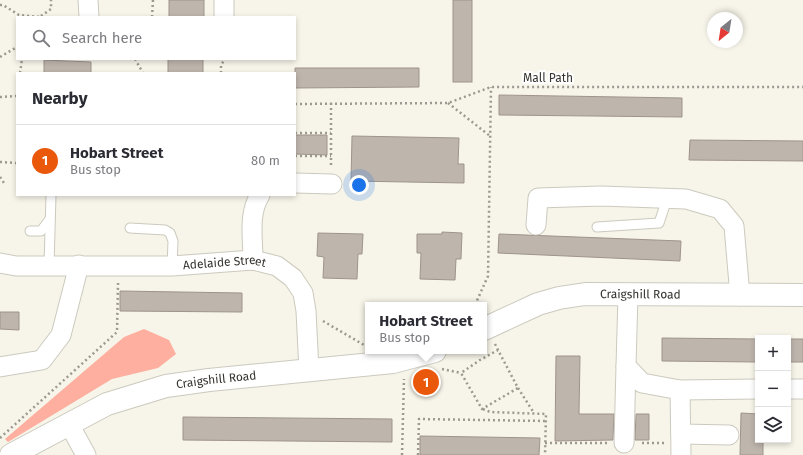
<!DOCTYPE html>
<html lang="en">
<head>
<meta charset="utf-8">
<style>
  :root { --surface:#fff; --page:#f7f7f7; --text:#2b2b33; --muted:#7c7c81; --line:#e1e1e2; --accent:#ea580c }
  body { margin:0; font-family:"Fira Sans",sans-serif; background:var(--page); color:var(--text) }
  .controls { position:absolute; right:12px; bottom:12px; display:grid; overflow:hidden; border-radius:0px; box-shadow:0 2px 6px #0003 }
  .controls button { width:36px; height:36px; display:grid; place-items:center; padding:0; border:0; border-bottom:1px solid var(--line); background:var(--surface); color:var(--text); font:20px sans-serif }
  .compass { position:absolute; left:707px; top:12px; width:36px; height:36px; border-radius:50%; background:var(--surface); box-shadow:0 2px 6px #0003; rotate:210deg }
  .you { position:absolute; left:359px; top:185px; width:14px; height:14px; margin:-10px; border:3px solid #fff; border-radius:50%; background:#1a73e8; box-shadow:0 0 0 6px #1a73e833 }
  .badge { display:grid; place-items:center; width:26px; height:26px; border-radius:50%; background:var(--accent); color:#fff; font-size:13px; font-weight:700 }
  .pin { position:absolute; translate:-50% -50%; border:2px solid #fff; box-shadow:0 1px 4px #0006 }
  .popup { position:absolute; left:365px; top:302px; width:122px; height:52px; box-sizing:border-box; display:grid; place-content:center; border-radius:0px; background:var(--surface); filter:drop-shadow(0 1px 3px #0005); font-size:13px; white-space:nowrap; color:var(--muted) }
  .popup b { font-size:15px; color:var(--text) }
  .popup::after { content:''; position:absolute; left:50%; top:100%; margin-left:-8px; border:8px solid transparent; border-top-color:var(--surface) }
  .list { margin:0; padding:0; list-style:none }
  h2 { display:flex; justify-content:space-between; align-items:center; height:52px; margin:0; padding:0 16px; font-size:17px }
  h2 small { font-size:13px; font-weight:400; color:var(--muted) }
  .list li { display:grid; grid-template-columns:26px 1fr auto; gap:12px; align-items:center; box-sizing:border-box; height:72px; padding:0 16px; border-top:1px solid var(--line) }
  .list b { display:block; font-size:15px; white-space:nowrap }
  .list p { margin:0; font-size:13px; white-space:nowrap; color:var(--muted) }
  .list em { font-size:13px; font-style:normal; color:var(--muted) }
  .icon { flex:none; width:22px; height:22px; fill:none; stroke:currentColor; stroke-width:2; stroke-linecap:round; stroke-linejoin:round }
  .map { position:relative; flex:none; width:803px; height:455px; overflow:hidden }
  .search { position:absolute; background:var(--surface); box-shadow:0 2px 6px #0003; left:16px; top:16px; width:280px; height:44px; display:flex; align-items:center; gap:10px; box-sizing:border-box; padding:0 14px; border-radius:0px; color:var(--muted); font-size:15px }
  .panel { position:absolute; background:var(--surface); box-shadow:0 2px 6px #0003; left:16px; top:72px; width:280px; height:124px; border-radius:0px }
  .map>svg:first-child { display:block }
</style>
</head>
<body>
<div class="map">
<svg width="803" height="455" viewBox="0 0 803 455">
  <rect width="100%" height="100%" fill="#f7f4e9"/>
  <path fill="#feaf9f" d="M144,329L169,340L176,354L158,368L112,379L8,442L5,439L124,337Z"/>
  <g fill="#beb5ad" stroke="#9e948c">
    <rect x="169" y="0" width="35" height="17"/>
    <rect x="453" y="0" width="19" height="82"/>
    <rect x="168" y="59" width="35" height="14"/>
    <path d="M44,60L91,62V73H44Z"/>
    <path d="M295,68H419V87L295,88Z"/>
    <path d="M499,95L682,98V117L499,115Z"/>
    <path d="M295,135H327V155L295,154Z"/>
    <path d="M352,136L459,138L458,164H464V183L351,181Z"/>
    <path d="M690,140L803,141V161L689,160Z"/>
    <path d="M442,232L462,233L461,259H456L455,280L420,279L421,253H417V234H442Z"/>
    <path d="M318,233L363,234L362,254H358L357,279L323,278L324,257L317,256Z"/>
    <path d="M499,234L681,241L680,261L498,253Z"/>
    <path d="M120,291L242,293V312L120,311Z"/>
    <path d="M0,312H19V330L0,329Z"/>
    <path d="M662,338L758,339V362L662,361Z"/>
    <rect x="788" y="339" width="15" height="23"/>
    <path d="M556,356H580L579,414H614L613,440L555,441Z"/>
    <path d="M741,413L758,414V440H763V455H740Z"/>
    <path d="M636,414H649V440H635Z"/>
    <path d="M183,417L392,419V442L183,440Z"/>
    <path d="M420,436L540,438L539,455H420Z"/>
  </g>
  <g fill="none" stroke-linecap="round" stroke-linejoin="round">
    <g stroke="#cccabe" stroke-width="11">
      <g id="service">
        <path d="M597,227L659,223L667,199"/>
        <path d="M130,228L165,230L170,233L173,241L172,266"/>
        <path d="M30,231H41L50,219"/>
        <path d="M49,266L51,195"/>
      </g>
    </g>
    <g stroke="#cccabe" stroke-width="21">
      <g id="minor">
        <path d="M88,0L89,17"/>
        <path d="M224,0V17"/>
        <path d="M295,183L332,184"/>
        <path d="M536,225L538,198L601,196L686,199L720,209L734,226L740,296"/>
        <path d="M253,260C253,238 248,214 260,195"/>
        <path id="s1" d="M0,263L16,266H172L253,260L277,266L293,278L303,293L306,311L309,371"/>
        <path d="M628,295L626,366L642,383L680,390L758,389"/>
        <path d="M0,367L42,360L61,335L79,265"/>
        <path d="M788,389H803"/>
        <path d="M680,390L681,455"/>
        <path d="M69,424L86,455"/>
        <path d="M681,434L729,435"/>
        <path d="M624,443L626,366"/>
      </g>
    </g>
    <g stroke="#cccabe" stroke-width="24">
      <g id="tertiary">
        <path id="s2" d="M484,329L538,304L559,298L585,294L803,295"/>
        <path id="s3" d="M11,455L107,404L166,386L209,380L393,362L435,351"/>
      </g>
    </g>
    <g stroke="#9b9991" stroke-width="2.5" stroke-dasharray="2 3" stroke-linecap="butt">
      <path d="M0,5H3L19,15L41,17"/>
      <path d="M41,16L51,9V0"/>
      <path d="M152,17L153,0"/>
      <path d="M0,57L17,47"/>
      <path d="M135,59L143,73"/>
      <path d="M20,73L22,59"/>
      <path d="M221,73V65L225,59"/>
      <path d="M0,97L17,96"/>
      <path d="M331,103V167"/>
      <path d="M448,103L490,136"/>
      <path d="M295,104L448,103L491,87H803"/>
      <path d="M295,133H331"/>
      <path d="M295,156H331"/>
      <path d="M0,162L17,163"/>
      <path d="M0,177L4,183"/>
      <path d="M475,305L488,276L491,87"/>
      <path d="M323,321L364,345"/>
      <path d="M495,344L498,350L518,388L482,409L461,373L480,360L498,350"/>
      <path d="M442,369L461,373"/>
      <path d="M518,388L534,413"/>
      <path d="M483,409L490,412L546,414L545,455"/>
      <path d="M0,438L117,332L118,283"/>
      <path d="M545,443H607"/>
      <path d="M642,443H665"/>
      <path d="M402,455L404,379"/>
      <path d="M418,455L419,419L546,421"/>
    </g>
    <use href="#service" stroke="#fff" stroke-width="9"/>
    <use href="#minor" stroke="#fff" stroke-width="19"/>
    <use href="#tertiary" stroke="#fff" stroke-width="22"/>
  </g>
  <g text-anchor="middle" stroke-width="4" stroke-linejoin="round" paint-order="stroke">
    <g font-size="12" fill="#363530" stroke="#fff">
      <text x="548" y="82">Mall Path</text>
      <text dy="4" stroke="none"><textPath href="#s1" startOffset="225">Adelaide Street</textPath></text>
      <text dy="4" stroke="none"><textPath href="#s2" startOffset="163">Craigshill Road</textPath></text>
      <text dy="4" stroke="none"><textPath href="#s3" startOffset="221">Craigshill Road</textPath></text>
    </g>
  </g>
</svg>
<div class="controls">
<button>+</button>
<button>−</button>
<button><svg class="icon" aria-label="layers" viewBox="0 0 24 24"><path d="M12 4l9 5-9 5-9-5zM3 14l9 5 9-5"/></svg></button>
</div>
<svg class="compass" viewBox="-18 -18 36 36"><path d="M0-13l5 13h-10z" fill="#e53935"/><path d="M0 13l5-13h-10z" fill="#7c7c81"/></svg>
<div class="you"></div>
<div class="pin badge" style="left:426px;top:382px">1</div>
<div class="popup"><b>Hobart Street</b>Bus stop</div>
<div class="search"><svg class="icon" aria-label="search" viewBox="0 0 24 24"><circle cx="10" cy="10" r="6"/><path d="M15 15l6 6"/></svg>Search here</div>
<section class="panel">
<h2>Nearby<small></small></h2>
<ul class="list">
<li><span class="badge">1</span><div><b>Hobart Street</b><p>Bus stop</p></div><em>80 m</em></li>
</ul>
</section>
</div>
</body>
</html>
